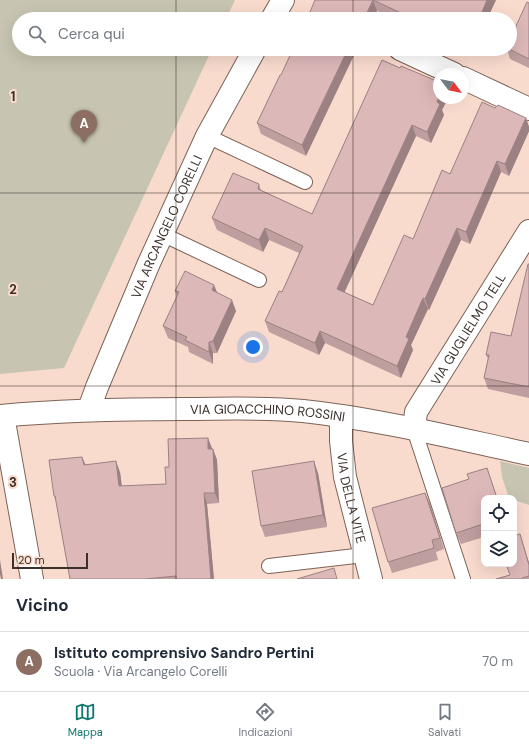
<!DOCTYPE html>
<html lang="it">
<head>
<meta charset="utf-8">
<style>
  :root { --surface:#fff; --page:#f2f2f3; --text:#1f2937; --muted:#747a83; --line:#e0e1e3; --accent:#0f766e }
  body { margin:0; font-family:"DM Sans",sans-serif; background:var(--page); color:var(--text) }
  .controls { position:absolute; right:12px; bottom:12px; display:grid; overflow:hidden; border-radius:8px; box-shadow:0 4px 16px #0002 }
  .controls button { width:36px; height:36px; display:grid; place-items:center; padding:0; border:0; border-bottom:1px solid var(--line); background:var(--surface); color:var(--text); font:20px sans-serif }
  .compass { position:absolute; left:433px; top:68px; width:36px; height:36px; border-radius:50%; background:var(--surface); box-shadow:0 4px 16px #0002; rotate:122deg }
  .scale { position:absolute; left:12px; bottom:10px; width:76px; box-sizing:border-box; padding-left:4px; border:2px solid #3b302b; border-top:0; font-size:11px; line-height:14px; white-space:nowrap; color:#3b302b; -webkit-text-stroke:3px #f9dbce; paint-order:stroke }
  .you { position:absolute; left:253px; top:347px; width:14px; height:14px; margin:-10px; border:3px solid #fff; border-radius:50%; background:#1a73e8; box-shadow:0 0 0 6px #1a73e833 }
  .badge { display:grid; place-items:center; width:26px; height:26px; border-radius:50%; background:var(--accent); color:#fff; font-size:13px; font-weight:700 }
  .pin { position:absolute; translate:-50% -33px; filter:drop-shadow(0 1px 2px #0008) }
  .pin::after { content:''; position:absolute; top:21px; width:14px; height:12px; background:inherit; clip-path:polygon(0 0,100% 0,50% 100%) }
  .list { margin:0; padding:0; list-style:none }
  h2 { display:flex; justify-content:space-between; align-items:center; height:52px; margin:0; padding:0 16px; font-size:17px }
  h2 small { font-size:13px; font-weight:400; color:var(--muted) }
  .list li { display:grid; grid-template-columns:26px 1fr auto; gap:12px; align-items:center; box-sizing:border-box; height:60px; padding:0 16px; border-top:1px solid var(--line) }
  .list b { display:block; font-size:15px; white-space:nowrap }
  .list p { margin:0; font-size:13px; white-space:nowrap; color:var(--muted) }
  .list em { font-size:13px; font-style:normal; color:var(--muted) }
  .icon { flex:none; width:22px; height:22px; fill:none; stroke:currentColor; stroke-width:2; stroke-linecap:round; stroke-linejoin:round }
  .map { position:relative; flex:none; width:529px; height:579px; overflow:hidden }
  .search { position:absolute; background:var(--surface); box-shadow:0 4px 16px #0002; left:12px; right:12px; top:12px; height:44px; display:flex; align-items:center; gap:10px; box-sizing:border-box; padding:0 14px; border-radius:22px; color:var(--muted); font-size:15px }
  .sheet { height:112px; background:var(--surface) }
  nav { display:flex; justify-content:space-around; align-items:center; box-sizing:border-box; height:56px; border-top:1px solid var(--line); background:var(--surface); font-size:11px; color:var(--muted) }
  nav a { display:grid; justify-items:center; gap:2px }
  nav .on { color:var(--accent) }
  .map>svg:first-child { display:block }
</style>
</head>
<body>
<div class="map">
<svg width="529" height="579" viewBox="0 0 529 579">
  <rect width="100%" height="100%" fill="#f9dbce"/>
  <g fill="#c7c4b1">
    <path d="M0,0H235L226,19H19V49H212L64,368L0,374Z"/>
    <path d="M500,461L529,468V505L514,500V498H509L502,477Z"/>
  </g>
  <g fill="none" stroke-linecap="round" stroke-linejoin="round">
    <g stroke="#7c6357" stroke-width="16">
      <g id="lane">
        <path d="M207,136L305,182"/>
        <path d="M162,234L259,280"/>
        <path d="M414,429L463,579"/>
        <path d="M269,566L364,555"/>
      </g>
    </g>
    <g stroke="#7c6357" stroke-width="24">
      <g id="street">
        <path d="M272,19L283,0"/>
        <path d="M400,49L454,74"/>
        <path d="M463,78L529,109"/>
        <path id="s1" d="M89,409L97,387L149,263L207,136L255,49"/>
        <path d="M3,416L32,579"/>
        <path id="s2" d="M341,416V441L345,477L371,579"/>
        <path id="s3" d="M414,429L416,412L529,231"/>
      </g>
    </g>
    <g stroke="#7c6357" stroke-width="24">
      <g id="secondary">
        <path id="s4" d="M0,416C62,410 123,409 185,409C224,409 264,407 303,411C379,419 454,438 529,454"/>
      </g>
    </g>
    <use href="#lane" stroke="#fff" stroke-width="14"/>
    <use href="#street" stroke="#fff" stroke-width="22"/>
    <use href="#secondary" stroke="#fff" stroke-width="22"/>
  </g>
  <g fill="#be9e9f">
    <path d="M315,0H496L487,19H395L377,11Z"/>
    <path d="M529,3V68L510,59L507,49H510Z"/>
    <path d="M280,75L306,156L261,134L257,123Z"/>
    <path d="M439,98H448L442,110L444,115L431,143L416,136L344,292L373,305L413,239L450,174L495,108L526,118L529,127V131L509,176L501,172L470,244L461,240L429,310L428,309L411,345L413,350L401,378L325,343L319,355L269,332L265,321L282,292L299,253L269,240L263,252L217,230L212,218L259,184L261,190L312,214Z"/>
    <path d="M529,264V398L488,389L484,378L488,359L486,355L511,336Z"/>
    <path d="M175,291L217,292L236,311L217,353H213V364L189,352L188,347L168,338L163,326L177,297Z"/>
    <path d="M212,449H213L217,460L219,503L207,504L214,579H70L57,505L54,496L82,457L86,465L120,472L122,486L166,484Z"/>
    <path d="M487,468L497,498H484V537L461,544L456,533L469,479Z"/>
    <path d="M318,473L327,527L265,537L261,526Z"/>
    <path d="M425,493L444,549L436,552L438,560L392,573L388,562Z"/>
    <path d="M520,534L529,563V579H496L510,575Z"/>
  </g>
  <g fill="#9b8182">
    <path d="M373,0L377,11L373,19H364Z"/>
    <path d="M487,0H496L487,19H479Z"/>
    <path d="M348,49H357L306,156L302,145Z"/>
    <path d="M439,98H448L442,110L444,115L431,143L427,132L437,102Z"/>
    <path d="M526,118L529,127V131L509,176L505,164Z"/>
    <path d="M412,125L416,136L341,300L337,289Z"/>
    <path d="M497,161L501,172L470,244L466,232Z"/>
    <path d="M265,228L269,240L263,252L259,240Z"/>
    <path d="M457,228L461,240L429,310L425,299Z"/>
    <path d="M214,285L219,297L212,290Z"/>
    <path d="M423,298L428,309L411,345L413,350L401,378L397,366L406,337Z"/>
    <path d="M232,300L236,311L217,353L213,341Z"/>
    <path d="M320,331L325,343L319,355L315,343Z"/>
    <path d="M209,342L213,353V364L209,352Z"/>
    <path d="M208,438L212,448V460L208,449Z"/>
    <path d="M213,449L217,460L219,503L215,493Z"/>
    <path d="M82,457L86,467L84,465Z"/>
    <path d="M116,461L120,472L123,497L119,486Z"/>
    <path d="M314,461L318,473L327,527L323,515Z"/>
    <path d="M204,493L207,504L214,579H211Z"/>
    <path d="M425,493L430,504L444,549L440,538Z"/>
    <path d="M520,534L529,563V565Z"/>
    <path d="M0,560L3,579H1L0,574Z"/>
  </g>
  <g fill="#ddb8b9" stroke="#9b8182">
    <path d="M315,0H487L479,19H414L373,0L364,19H307Z"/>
    <path d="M527,2L529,3V59L509,49H510V39Z"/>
    <path d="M293,49H348L302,145L257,123L280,75H281Z"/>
    <path d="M382,60L400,68L401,66L439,82V97L437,102L440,104L427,132L412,125L337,289L373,305L404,235L413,239L442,170L450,174L482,102L495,108L498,105L526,118L505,164L497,161L466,232L457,228L425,299L423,298L406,337L409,339L397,366L320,331L315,343L265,321L279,291L282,292L303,246L265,228L259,240L212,218L233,173L259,184L258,189L312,214Z"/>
    <path d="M528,264H529V387L484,378L489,355H486L491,332L511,336Z"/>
    <path d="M185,271L214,285L212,290L232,300L213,341L209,342V352L185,340L187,337L163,326L179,292L175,291Z"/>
    <path d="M208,438V449H213L215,493H204L211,579H176V576L145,579H70L55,496H54L49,460L82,457L84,465L116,461L119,486L166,484L165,467H169L168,439Z"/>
    <path d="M314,461L323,515L261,526L252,471Z"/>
    <path d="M487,468L497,498H484V525L483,524L456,533L442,488L469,479L467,474Z"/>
    <path d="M425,493L440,538L432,540L434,548L388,562L372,508Z"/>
    <path d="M520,534L529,565V576L522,578V579H496L510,575L506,564H514V536Z"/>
    <path d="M334,568L337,579H297Z"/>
  </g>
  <path fill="none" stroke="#3b302b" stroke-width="1" stroke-opacity="0.55" d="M176,0V19M353,0V19M176,49V579M353,49V579M0,193H529M0,386H529"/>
  <g text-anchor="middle" stroke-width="4" stroke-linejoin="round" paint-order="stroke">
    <g font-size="13" fill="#3b302b" stroke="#f9dbce">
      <text dy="5" stroke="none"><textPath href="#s1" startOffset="198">VIA ARCANGELO CORELLI</textPath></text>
      <text dy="5" stroke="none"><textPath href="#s3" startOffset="115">VIA GUGLIELMO TELL</textPath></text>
      <text dy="5" stroke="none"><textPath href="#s4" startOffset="268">VIA GIOACCHINO ROSSINI</textPath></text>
      <text dy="5" stroke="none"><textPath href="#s2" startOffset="83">VIA DELLA VITE</textPath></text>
    </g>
  </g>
  <g font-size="13" text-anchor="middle" font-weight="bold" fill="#3b302b" stroke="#f9dbce" stroke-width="4" stroke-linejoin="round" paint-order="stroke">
    <text x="13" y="101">1</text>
    <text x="13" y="294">2</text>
    <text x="13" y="487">3</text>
  </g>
</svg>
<div class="controls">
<button><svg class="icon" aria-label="locate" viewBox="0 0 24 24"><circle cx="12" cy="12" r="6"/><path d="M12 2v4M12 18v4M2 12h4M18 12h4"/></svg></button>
<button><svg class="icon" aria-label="layers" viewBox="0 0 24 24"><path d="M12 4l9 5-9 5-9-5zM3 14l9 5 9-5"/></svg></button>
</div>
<svg class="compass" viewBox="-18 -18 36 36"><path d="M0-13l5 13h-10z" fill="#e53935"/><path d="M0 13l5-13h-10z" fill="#747a83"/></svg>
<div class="scale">20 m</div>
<div class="you"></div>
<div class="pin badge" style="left:84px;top:143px;background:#8d6e63">A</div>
<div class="search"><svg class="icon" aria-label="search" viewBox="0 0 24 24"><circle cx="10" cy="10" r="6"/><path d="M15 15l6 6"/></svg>Cerca qui</div>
</div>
<section class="sheet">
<h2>Vicino<small></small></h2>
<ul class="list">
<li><span class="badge" style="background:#8d6e63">A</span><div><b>Istituto comprensivo Sandro Pertini</b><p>Scuola · Via Arcangelo Corelli</p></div><em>70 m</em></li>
</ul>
</section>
<nav>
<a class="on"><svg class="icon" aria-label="map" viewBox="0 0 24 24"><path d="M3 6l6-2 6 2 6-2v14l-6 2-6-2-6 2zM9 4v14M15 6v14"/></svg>Mappa</a>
<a><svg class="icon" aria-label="directions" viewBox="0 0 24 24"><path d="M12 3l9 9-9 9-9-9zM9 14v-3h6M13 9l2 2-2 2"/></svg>Indicazioni</a>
<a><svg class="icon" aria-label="saved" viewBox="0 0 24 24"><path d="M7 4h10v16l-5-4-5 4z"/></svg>Salvati</a>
</nav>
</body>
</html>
